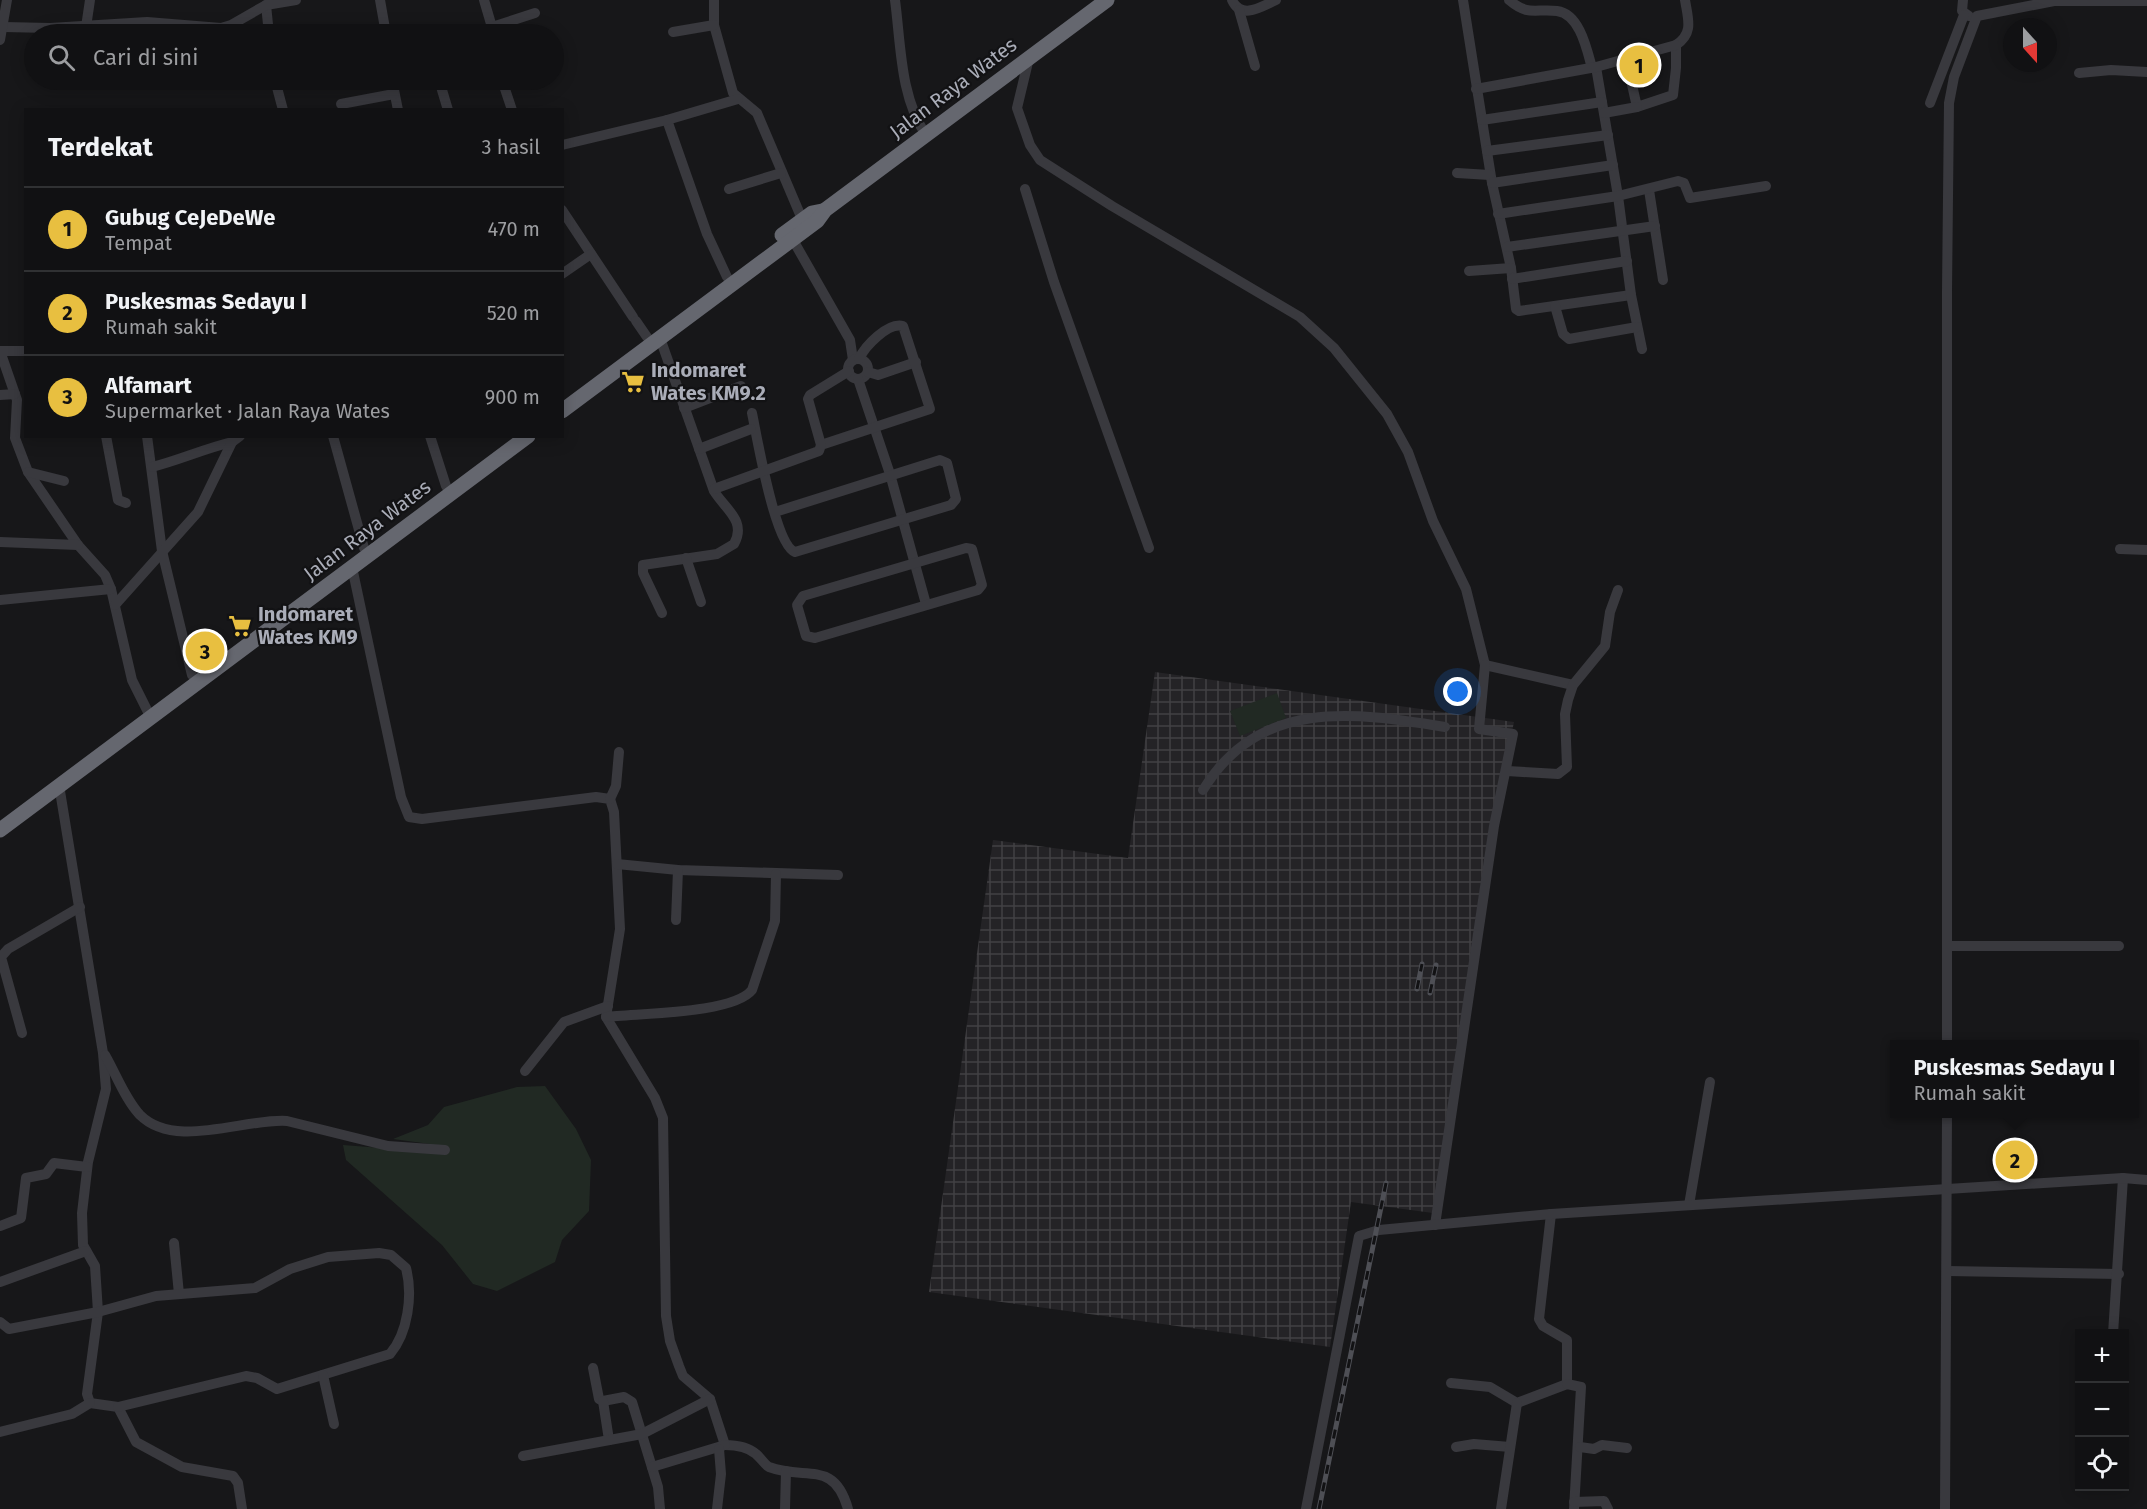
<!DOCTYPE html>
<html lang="id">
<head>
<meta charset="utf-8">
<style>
  :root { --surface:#111113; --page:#1e1f21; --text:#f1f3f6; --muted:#9c9da0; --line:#303133; --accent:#e8bf40 }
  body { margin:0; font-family:"Fira Sans",sans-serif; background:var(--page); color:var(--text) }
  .controls { position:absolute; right:18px; bottom:18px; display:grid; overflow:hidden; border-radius:0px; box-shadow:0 3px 15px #0003 }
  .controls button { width:54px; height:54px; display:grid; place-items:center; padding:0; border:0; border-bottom:2px solid var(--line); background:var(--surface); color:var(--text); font:30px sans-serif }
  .compass { position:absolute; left:2003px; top:18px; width:54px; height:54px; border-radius:50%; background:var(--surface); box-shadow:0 3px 15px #0003; rotate:159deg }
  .you { position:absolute; left:1458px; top:692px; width:21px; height:21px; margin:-15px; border:4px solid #fff; border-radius:50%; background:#1a73e8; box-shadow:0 0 0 9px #1a73e833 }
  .badge { display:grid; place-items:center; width:39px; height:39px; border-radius:50%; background:var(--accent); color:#111; font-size:20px; font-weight:700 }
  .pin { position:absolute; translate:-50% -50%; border:3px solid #fff; box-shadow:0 2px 6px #0006 }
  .popup { position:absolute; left:1890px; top:1040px; width:249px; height:78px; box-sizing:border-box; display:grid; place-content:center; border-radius:0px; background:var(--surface); filter:drop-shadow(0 2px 4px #0005); font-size:20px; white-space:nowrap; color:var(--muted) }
  .popup b { font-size:22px; color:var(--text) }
  .popup::after { content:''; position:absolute; left:50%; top:100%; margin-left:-12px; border:12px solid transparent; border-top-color:var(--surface) }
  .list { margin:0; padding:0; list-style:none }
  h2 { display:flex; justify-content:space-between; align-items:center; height:78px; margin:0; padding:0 24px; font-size:26px }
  h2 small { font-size:20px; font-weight:400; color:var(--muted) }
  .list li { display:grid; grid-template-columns:39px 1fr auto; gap:18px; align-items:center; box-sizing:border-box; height:84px; padding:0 24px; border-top:2px solid var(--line) }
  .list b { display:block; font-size:22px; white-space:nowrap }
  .list p { margin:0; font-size:20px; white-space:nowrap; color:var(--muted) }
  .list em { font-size:20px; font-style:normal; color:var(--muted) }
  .icon { flex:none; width:33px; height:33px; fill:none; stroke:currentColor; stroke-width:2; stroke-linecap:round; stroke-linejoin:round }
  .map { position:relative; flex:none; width:2147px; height:1509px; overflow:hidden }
  .search { position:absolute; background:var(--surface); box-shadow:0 3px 15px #0003; left:24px; top:24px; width:540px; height:66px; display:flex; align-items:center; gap:15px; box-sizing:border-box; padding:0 21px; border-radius:33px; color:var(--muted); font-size:22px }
  .panel { position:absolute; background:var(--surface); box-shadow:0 3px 15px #0003; left:24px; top:108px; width:540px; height:330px; border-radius:0px }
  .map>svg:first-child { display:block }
</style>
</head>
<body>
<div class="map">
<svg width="2147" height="1509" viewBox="0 0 2147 1509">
  <defs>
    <pattern id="industrial-grid" width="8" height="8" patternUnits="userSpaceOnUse" patternTransform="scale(1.5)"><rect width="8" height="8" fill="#242326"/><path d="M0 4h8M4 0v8" fill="none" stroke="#414043"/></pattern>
  </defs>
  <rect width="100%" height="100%" fill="#171719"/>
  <path fill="url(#industrial-grid)" d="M1155,672L1514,722L1482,876L1433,1213L1351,1202L1330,1347L929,1292L993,840L1128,858Z"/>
  <g fill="#212923">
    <path d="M1277,693L1286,718L1240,736L1230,711Z"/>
    <path d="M545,1086L576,1129L591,1160L589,1211L562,1240L555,1262L497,1291L473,1284L442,1245L346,1160L343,1145L433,1152L434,1147L430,1144L393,1139L428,1125L444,1107L517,1087Z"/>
  </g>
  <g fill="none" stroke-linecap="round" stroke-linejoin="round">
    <g stroke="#39393e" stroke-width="10">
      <path d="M380,0L386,34"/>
      <path d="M484,0L494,34"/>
      <path d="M714,0V25L733,93L757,113L802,219"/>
      <path d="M895,0C901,45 900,97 926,135"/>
      <path d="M1232,0C1241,20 1261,7 1276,0"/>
      <path d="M1463,0L1492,183L1511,268L1516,309L1519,311L1631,295"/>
      <path d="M1509,0C1529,17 1536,8 1557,11C1580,14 1587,50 1592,68"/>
      <path d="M1963,0L1962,11L1969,16"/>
      <path d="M266,5L269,34"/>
      <path d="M1239,10L1255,66"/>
      <path d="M4,27L50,28L147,22L221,28L231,25L266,5L296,0"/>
      <path d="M86,27L90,0"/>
      <path d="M492,27L535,13"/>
      <path d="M673,32L714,25"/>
      <path d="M0,40L7,0"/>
      <path d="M1029,58L1017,108L1030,145L1040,160L1112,206L1300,317L1334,348L1387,414L1408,452L1433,521L1466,589L1485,665L1573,685"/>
      <path d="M1626,58L1637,107L1673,95L1676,68V45C1694,33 1688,19 1685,0"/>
      <path d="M1596,67L1618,196L1631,295L1642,349"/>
      <path d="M2079,73L2111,70L2147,72"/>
      <path d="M275,80L283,110"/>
      <path d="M392,80L398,110"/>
      <path d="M439,80L448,110"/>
      <path d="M502,80L512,110"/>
      <path d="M1476,89L1596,67L1676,45"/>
      <path d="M1930,103L1964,15"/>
      <path d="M341,104L394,94"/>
      <path d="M1604,113L1637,107"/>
      <path d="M667,120L707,234L727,277"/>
      <path d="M1482,120L1602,102"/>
      <path d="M562,145L667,120L738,99"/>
      <path d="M1487,151L1608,135"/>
      <path d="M1457,173L1490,175"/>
      <path d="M1492,183L1613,165"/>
      <path d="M729,189L781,173"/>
      <path d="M1025,189L1054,282L1149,548"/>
      <path d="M1649,190L1663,280"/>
      <path d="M562,210L633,317"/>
      <path d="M1498,214L1618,196L1678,181L1684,183L1690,198L1766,186"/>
      <path d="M793,240L850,340L853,360"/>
      <path d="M1507,247L1655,226"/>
      <path d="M1469,271L1511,268"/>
      <path d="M562,274L591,254"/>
      <path d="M1512,279L1627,261"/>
      <path d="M1555,306L1563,334L1569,339L1637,327"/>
      <path d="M636,321L647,337"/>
      <path d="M660,338L714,491C725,509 747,521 734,544L717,554L643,565V573L662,613"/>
      <path d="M0,351L17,400L15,438L28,472L78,545L105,575L111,589L132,680L151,718"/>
      <path d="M0,351H26"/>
      <circle cx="858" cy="369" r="10"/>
      <path d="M868,372L878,375L916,362"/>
      <path d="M858,379L890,474L926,604"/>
      <path d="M0,395L15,394"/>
      <path d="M684,408L741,386"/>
      <path d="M752,413C757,437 775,545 795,552L951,505L956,499L947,463L940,460L775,512"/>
      <path d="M106,436L118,500L126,503"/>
      <path d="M147,436L162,551L192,675"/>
      <path d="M333,436L364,548"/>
      <path d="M430,436L446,486"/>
      <path d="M821,445L930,409L903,326C888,322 865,346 859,359"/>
      <path d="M699,449L751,429"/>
      <path d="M152,467C180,460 203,449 232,442"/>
      <path d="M28,472L64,481"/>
      <path d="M714,489L819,451L821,445L808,399L810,395L849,371"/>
      <path d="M0,542L78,545"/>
      <path d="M966,548L972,549L982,585L978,590L815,638L806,636L797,605L803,596Z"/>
      <path d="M2120,549L2147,550"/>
      <path d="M686,558L701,602"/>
      <path d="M352,567L401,797L409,817L422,819L596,797L610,799L614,812L620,929L606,1017L655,1098L663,1118L666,1316L670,1341L679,1366L683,1376L710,1399L725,1445C735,1445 748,1447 756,1454C761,1458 764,1464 769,1467C806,1481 834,1459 848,1509"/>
      <path d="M0,600L111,589"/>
      <path d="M115,605L198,512L232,442L240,436"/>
      <path d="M1507,771L1558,774L1567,767L1565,714L1568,700L1573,685L1605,646L1610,612L1618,590"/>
      <path d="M59,785L103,1053L106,1089L88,1162L82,1213L83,1245L95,1266L98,1312L87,1394L90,1403L118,1407L136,1442L182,1467L233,1476L238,1483L242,1509"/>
      <path d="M1203,790C1259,698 1353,712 1445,727"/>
      <path d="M610,799L616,786L619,752"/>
      <path d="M617,864L678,870L838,875"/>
      <path d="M676,920L678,870"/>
      <path d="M1947,946H2119"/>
      <path d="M606,1017C638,1013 733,1014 752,990L775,921L776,874"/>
      <path d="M22,1033L1,957L8,949L80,907"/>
      <path d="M1947,1044V291L1949,103L1954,77L1977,16L2054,1H2147"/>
      <path d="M105,1055C116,1074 125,1099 140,1115C175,1150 244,1118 287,1121L388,1146L445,1150"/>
      <path d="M525,1071L564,1022L608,1006"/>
      <path d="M1689,1205L1710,1082"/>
      <path d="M1435,1225L1494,826L1513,734L1479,729L1485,665"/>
      <path d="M0,1226L21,1218L26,1178L46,1174L54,1163L87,1167"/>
      <path d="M174,1243L179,1294"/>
      <path d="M1947,1271L2119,1274"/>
      <path d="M0,1282L86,1251"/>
      <path d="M0,1322L9,1329L98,1312L156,1296L255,1288L290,1269L328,1257L379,1253L391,1255L406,1268C413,1295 408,1333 390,1354L277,1389L257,1378L246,1376L118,1407"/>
      <path d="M2113,1334L2123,1178"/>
      <path d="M593,1368L599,1399L603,1401L624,1397L632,1402L658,1487L660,1509"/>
      <path d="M323,1375L334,1424"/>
      <path d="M1451,1383L1490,1387L1517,1403L1567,1384V1340L1543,1326L1539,1319L1551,1214"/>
      <path d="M1567,1384L1581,1387L1574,1509"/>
      <path d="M603,1401L609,1440"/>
      <path d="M0,1432L72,1414L90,1403"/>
      <path d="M1456,1447L1474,1444L1510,1447"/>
      <path d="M1580,1447L1594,1449L1602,1445L1627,1448"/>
      <path d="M523,1456L642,1434L710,1399"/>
      <path d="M652,1467L725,1445"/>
      <path d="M1574,1502L1604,1501L1608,1509"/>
      <path d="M717,1509L721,1474L719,1449"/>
      <path d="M785,1509L786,1471"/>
      <path d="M1306,1509L1359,1236L1379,1230L1551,1214L2123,1178L2147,1180"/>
      <path d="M1501,1509L1517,1403"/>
      <path d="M1945,1509L1947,1114"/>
    </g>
    <g stroke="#65676f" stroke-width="15">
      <path d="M782,235L812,213L822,211"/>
      <path d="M562,411L817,221L825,210L1107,0"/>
      <path d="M0,830L528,436"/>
    </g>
    <g stroke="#4e4f55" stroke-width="5">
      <g id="rail">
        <path d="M1417,989L1422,964"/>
        <path d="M1430,993L1436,965"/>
        <path d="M1319,1509L1386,1183"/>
      </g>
    </g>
    <use href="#rail" stroke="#121214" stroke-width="3" stroke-dasharray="9" stroke-linecap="butt"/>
  </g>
  <defs>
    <g id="supermarket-bare" transform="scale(1.8)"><path d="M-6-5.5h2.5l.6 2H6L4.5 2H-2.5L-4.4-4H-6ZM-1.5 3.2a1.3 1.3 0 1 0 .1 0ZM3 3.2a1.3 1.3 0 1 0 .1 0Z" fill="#e8bf40" stroke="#121214" stroke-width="2.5" paint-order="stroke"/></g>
  </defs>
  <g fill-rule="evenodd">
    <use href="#supermarket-bare" x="633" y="382"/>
    <use href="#supermarket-bare" x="240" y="626"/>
  </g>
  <g text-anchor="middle" stroke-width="4.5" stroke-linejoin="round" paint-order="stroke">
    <g font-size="20" fill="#aaadb8" stroke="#121214">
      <text transform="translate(953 88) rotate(-37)" y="7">Jalan Raya Wates</text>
      <text transform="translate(367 530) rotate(-37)" y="7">Jalan Raya Wates</text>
    </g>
    <g font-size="20" font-weight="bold" fill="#aaadb8" stroke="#121214" text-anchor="start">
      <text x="651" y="377">Indomaret<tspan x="651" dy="23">Wates KM9.2</tspan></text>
      <text x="258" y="621">Indomaret<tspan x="258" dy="23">Wates KM9</tspan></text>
    </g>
  </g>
</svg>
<div class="controls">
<button>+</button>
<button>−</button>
<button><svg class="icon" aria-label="locate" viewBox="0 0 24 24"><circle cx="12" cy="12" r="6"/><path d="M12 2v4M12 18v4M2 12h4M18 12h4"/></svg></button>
</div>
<svg class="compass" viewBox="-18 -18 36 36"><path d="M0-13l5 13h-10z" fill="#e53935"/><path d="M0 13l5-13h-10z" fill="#9c9da0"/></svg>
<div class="you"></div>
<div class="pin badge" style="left:1639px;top:65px">1</div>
<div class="pin badge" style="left:2015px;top:1160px">2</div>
<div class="popup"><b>Puskesmas Sedayu I</b>Rumah sakit</div>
<div class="pin badge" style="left:205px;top:651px">3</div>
<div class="search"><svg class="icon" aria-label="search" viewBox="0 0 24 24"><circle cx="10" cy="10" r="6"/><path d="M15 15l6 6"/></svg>Cari di sini</div>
<section class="panel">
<h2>Terdekat<small>3 hasil</small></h2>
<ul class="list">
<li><span class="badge">1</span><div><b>Gubug CeJeDeWe</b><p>Tempat</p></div><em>470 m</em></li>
<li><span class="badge">2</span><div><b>Puskesmas Sedayu I</b><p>Rumah sakit</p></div><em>520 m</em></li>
<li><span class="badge">3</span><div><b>Alfamart</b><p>Supermarket · Jalan Raya Wates</p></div><em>900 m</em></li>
</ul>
</section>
</div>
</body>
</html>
